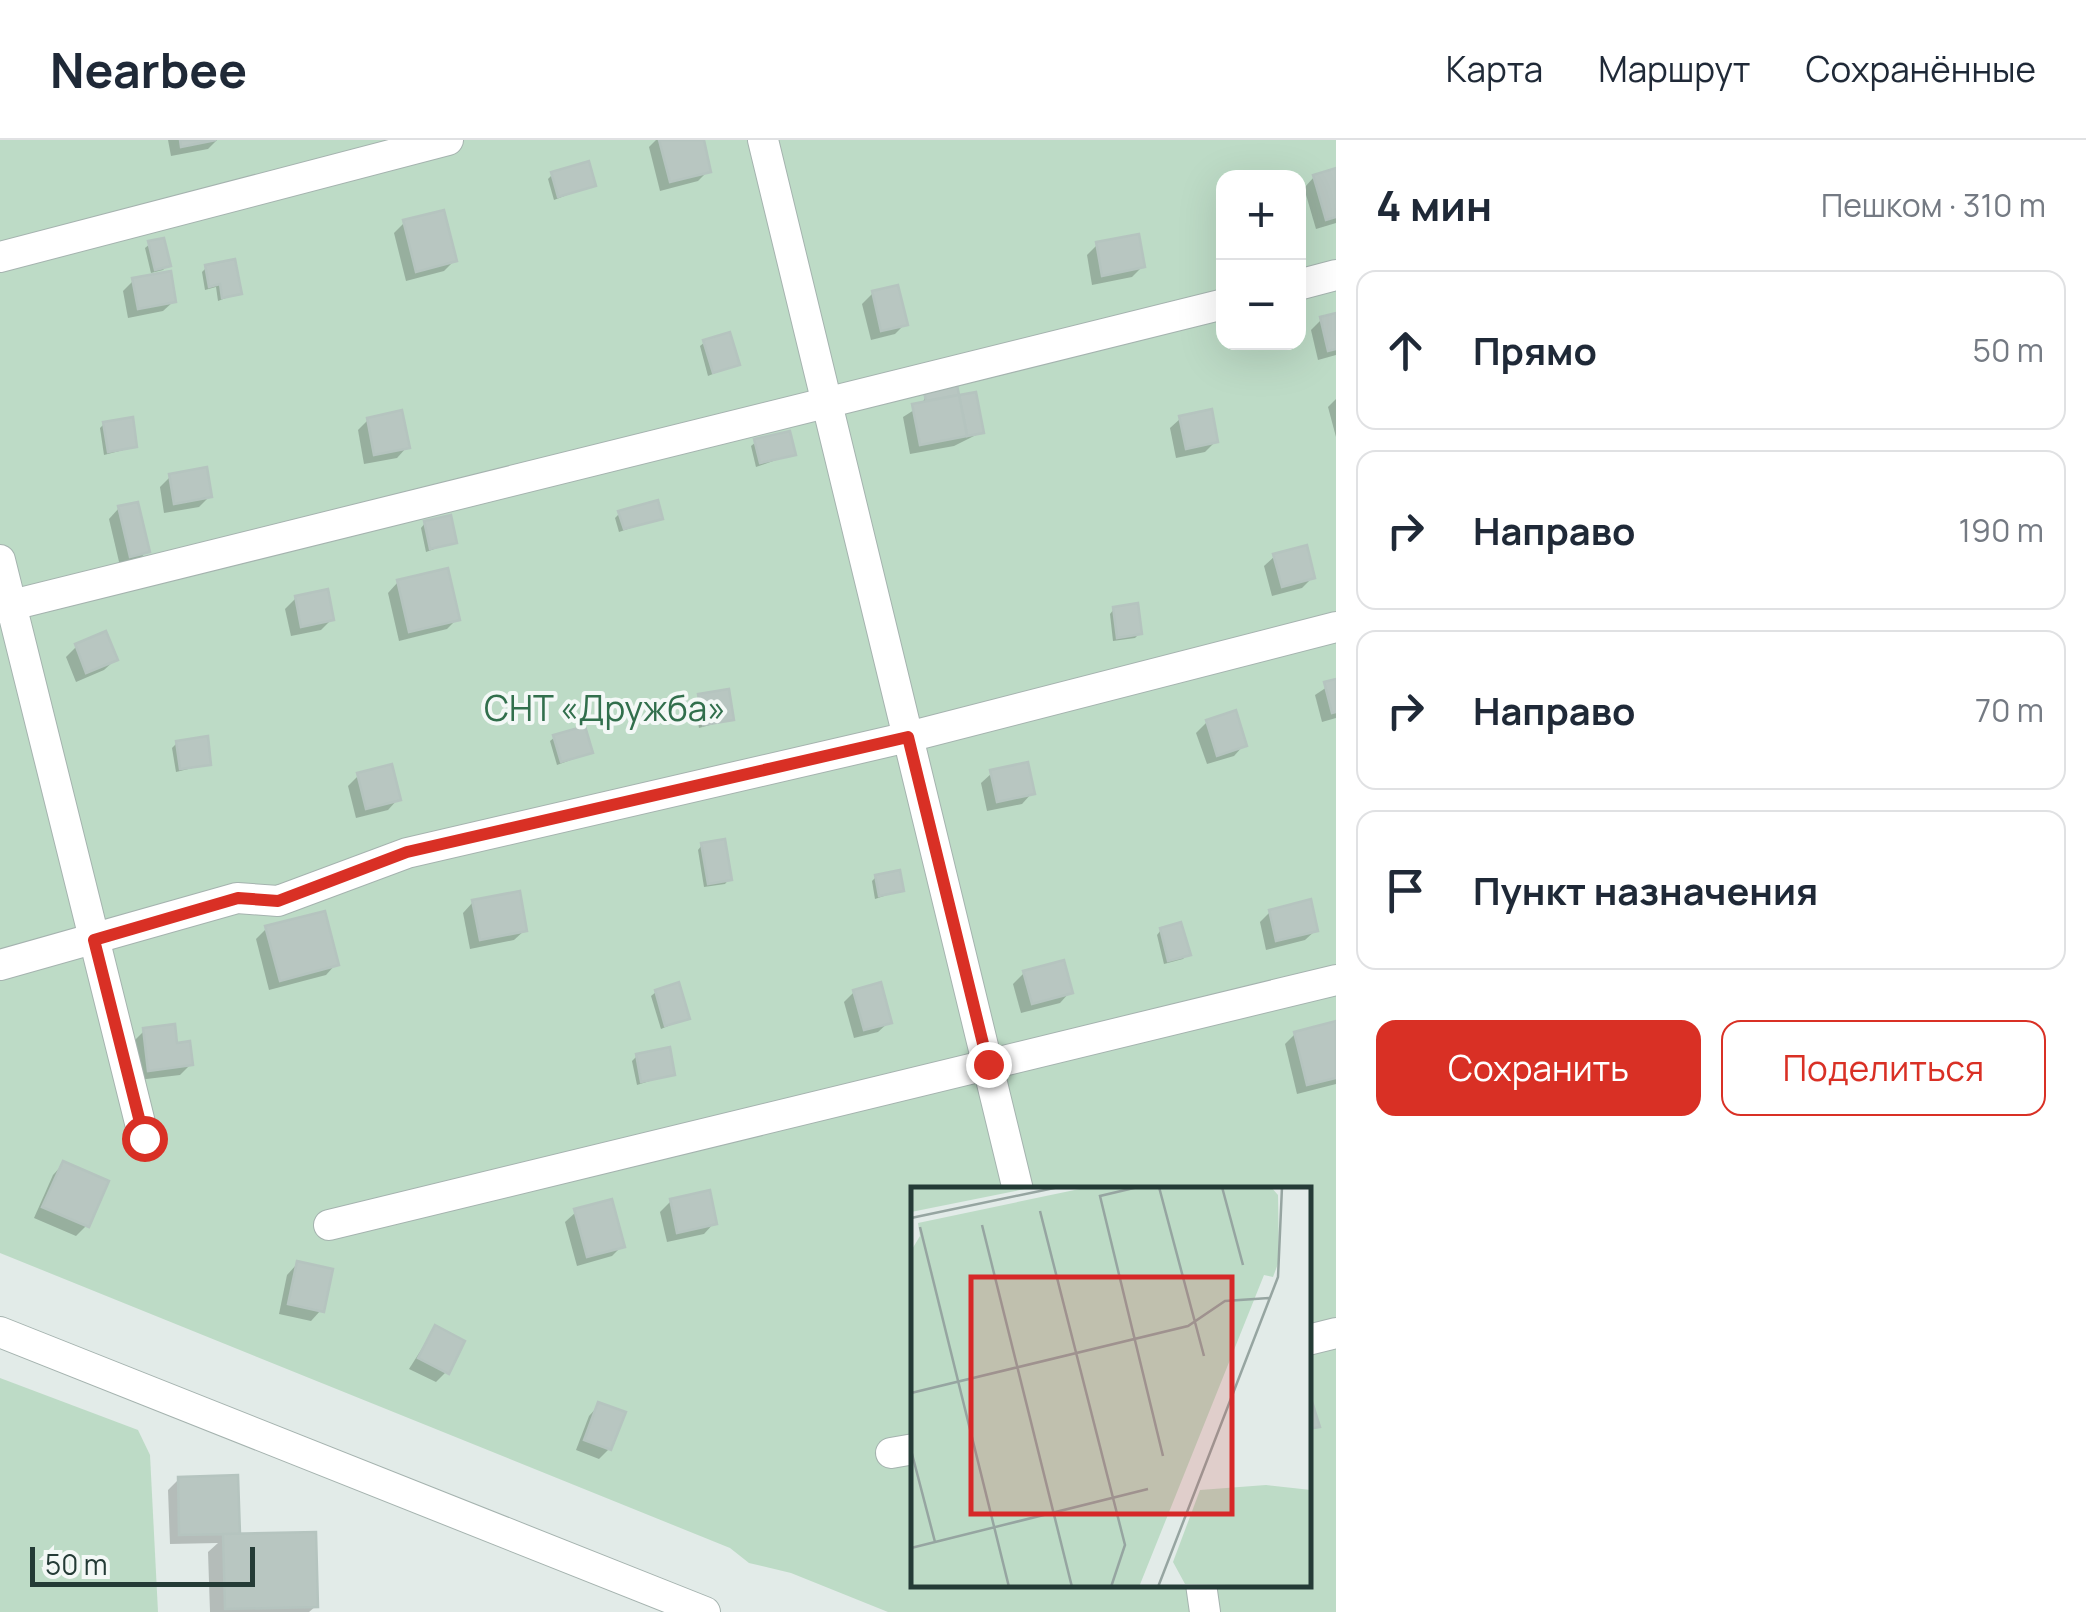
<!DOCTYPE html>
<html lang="ru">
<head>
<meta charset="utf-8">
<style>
  :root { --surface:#fff; --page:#f2f2f3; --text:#1f2937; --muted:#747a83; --line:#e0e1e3; --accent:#d93025 }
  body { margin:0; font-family:Manrope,sans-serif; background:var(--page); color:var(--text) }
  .controls { position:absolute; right:30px; top:30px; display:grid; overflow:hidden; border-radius:20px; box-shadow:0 10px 40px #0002 }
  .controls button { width:90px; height:90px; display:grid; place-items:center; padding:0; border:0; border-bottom:2px solid var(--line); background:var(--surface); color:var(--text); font:50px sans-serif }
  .scale { position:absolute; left:30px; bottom:25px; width:225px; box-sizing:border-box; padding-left:10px; border:5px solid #243b36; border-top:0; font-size:28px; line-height:35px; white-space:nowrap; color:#243b36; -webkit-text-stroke:8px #f3f8f6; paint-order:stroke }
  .stop { position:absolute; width:30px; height:30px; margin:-22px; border:8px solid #d93025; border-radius:50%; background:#fff }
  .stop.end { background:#d93025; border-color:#fff; box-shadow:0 2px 10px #0008 }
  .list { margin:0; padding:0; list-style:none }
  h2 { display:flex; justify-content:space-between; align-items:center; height:130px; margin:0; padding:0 40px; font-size:42px }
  h2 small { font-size:32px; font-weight:400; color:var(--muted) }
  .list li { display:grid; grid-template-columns:65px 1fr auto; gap:30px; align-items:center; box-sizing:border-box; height:160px; margin:0 20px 20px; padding:0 20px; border:2px solid var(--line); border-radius:20px }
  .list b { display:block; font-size:38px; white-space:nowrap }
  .list em { font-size:32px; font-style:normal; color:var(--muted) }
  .actions { display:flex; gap:20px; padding:30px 40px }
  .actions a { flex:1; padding:22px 0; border:2px solid var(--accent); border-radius:20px; text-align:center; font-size:35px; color:var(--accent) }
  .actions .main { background:var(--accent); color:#fff }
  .icon { flex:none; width:55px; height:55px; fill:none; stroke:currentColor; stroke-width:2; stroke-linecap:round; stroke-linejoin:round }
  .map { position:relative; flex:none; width:1336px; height:1472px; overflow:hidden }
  header { display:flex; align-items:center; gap:60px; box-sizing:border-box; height:140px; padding:0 50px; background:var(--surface); border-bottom:2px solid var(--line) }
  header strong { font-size:48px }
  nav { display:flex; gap:55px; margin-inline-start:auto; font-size:35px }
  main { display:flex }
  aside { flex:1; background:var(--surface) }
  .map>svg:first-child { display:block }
</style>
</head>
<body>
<header>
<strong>Nearbee</strong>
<nav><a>Карта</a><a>Маршрут</a><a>Сохранённые</a></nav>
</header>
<main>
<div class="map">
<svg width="1336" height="1472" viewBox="0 0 1336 1472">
  <rect width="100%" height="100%" fill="#e2ebe8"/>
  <g fill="#bddbc6" fill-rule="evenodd">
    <path d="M0,0H1336V1472H888L791,1433L749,1423L730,1408L0,1113ZM1224,38H1298V202H1224ZM914,1050H1308V1444H914Z"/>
    <path d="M0,1238L138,1290L150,1315L158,1472H0Z"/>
  </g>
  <g fill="#0003">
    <path d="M168,0H217L208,9L171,16Z"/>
    <path d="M656,0H701L708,31L698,41L660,51L649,7Z"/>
    <path d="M1336,31V83L1316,89L1304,48L1314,37Z"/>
    <path d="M553,34L593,45L554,60L548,39Z"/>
    <path d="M405,82L454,121L444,131L406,141L394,93Z"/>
    <path d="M150,104L168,125L163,130L151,133L145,108Z"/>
    <path d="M1097,105L1143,126L1132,137L1092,145L1087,115Z"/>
    <path d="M206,128L239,153L218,161L216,147L205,150L202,132Z"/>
    <path d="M133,141L174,161L163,171L128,178L123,151Z"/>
    <path d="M873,153L905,184L895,194L871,200L862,164Z"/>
    <path d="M1336,176V215L1318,220L1311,190L1321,180Z"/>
    <path d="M705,202L737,224L708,236L700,206Z"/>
    <path d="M955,248L982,292L954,306L910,314L903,277L922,265L926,254Z"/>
    <path d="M1336,259V297L1328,267Z"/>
    <path d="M1181,278L1215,302L1205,312L1176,318L1170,288Z"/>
    <path d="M368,280L407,307L397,318L364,324L358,290Z"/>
    <path d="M104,284L135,307L104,315L100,288Z"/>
    <path d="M756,302L793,314L756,327L751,306Z"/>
    <path d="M171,336L210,356L199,367L164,373L160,347Z"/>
    <path d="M119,368L147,411L137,422L120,426L109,379Z"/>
    <path d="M620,373L660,378L619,392L615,378Z"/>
    <path d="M425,383L454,402L426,412L421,388Z"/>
    <path d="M1275,416L1313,437L1302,448L1272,456L1264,426Z"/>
    <path d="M398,442L457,479L447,489L399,501L388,453Z"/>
    <path d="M296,458L332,479L321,490L291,496L285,469Z"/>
    <path d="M1114,469L1140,493L1135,498L1113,501L1110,474Z"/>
    <path d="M105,494L115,520L104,530L76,542L66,517L76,507Z"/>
    <path d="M1336,541V578L1322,582L1315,555Z"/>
    <path d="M699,556L732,579L699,588L694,561Z"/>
    <path d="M1207,582L1244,605L1234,616L1207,624L1196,593Z"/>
    <path d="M555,597L590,613L557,625L550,601Z"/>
    <path d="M177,603L209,624L176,632L172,608Z"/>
    <path d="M992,633L1032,653L1022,664L987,671L981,643Z"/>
    <path d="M359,635L398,659L388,670L356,678L348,646Z"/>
    <path d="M702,705L729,739L725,744L704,747L698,710Z"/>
    <path d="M876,737L902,750L875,759L872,741Z"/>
    <path d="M473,762L525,790L514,800L470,809L463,773Z"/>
    <path d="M1270,772L1316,790L1305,800L1266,810L1260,782Z"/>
    <path d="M266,789L336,824L326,835L269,850L256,799Z"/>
    <path d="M1161,790L1188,814L1183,819L1164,824L1157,795Z"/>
    <path d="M1024,833L1070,852L1060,863L1021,873L1013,844Z"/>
    <path d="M656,852L687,878L661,889L651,856Z"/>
    <path d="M854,852L889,882L878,892L854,898L844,862Z"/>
    <path d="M1336,883V944L1297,954L1285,904L1295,894Z"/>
    <path d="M144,891L175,905L191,924L180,935L138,940L134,901Z"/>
    <path d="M637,916L672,934L637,945L632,921Z"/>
    <path d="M63,1024L86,1086L76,1096L34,1078L53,1035Z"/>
    <path d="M671,1061L714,1083L704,1094L667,1102L660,1072Z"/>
    <path d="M576,1072L622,1106L612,1116L577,1126L565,1082Z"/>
    <path d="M297,1124L321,1170L311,1181L279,1174L287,1135Z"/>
    <path d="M435,1188L446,1232L436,1242L409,1229Z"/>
    <path d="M599,1265L609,1309L599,1319L576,1310L589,1276Z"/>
    <path d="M179,1339L238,1396L316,1466L309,1472H210L208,1412L218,1403L170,1404L168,1350Z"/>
  </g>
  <g fill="#b8c6c1" stroke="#b5c4bf" stroke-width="2.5">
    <path d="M180,0H216L181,7Z"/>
    <path d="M659,0H704L711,32L670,42Z"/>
    <path d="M589,21L596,46L558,57L551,32Z"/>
    <path d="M1336,28V77L1326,80L1313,35Z"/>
    <path d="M444,70L457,121L416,132L403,80Z"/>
    <path d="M1139,94L1145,127L1102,136L1096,102Z"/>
    <path d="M164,98L171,126L155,130L148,101Z"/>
    <path d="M235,119L242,154L222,158L220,144L209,147L205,125Z"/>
    <path d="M171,131L176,162L138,169L132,138Z"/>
    <path d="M898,145L908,185L881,191L872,151Z"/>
    <path d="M1336,173V209L1328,211L1320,177Z"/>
    <path d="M730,192L740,225L713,233L703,200Z"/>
    <path d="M957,245L959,255L926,261L924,252Z"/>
    <path d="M976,252L984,293L967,296L959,255Z"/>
    <path d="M959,255L967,296L920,305L912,264Z"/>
    <path d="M1212,269L1218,302L1186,309L1179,276Z"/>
    <path d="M402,270L410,308L374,315L367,278Z"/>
    <path d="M133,277L137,307L108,312L103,282Z"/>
    <path d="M790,291L796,315L760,323L754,299Z"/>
    <path d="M207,327L212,357L174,364L169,334Z"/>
    <path d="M658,360L663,379L624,389L618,371Z"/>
    <path d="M138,362L150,412L130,417L118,366Z"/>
    <path d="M451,375L457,403L430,409L424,381Z"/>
    <path d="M1307,405L1315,438L1282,447L1273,414Z"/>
    <path d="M448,428L460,480L409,492L397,440Z"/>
    <path d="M328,449L334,480L301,487L295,456Z"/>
    <path d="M1138,463L1142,494L1117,498L1113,467Z"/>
    <path d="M106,491L118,520L86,533L75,504Z"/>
    <path d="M1336,539V572L1332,573L1324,542Z"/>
    <path d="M729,549L734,580L703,585L698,554Z"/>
    <path d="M1236,570L1247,606L1217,616L1206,580Z"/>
    <path d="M585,586L593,613L561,622L553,595Z"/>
    <path d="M208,596L211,625L180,629L176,601Z"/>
    <path d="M1028,622L1035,654L997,662L990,630Z"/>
    <path d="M392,624L401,660L366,669L357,633Z"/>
    <path d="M725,699L732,740L708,744L701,703Z"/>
    <path d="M900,730L904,751L879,756L875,735Z"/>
    <path d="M520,751L527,791L480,800L472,760Z"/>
    <path d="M1311,759L1318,791L1276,801L1269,770Z"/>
    <path d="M325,771L339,825L280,841L265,786Z"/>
    <path d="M1181,782L1191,815L1168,821L1160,788Z"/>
    <path d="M1064,820L1073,853L1032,864L1023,831Z"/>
    <path d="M679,842L690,879L665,886L655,850Z"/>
    <path d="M881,842L892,883L864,890L853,850Z"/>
    <path d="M1336,881V938L1307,945L1294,892Z"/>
    <path d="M175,884L177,903L190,901L193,925L148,931L143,888Z"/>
    <path d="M670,907L675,935L641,942L636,914Z"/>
    <path d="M63,1021L109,1041L89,1087L42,1067Z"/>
    <path d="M710,1050L717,1084L677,1093L670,1059Z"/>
    <path d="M612,1059L625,1107L587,1117L574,1069Z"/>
    <path d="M297,1121L333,1129L324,1172L288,1164Z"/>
    <path d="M435,1185L465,1201L449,1234L418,1218Z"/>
    <path d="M1308,1249L1320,1287L1308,1289Z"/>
    <path d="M598,1262L626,1272L611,1310L584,1300Z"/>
    <path d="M238,1335L240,1394L179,1395L178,1337Z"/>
    <path d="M316,1392L318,1467L225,1469L223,1394Z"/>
  </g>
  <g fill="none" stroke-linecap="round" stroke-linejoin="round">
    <g stroke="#a5b3af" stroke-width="32">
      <g id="minor">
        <path d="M763,0L1018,1050"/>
        <path d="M0,117L448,0"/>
        <path d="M1298,145L1336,135"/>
        <path d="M0,420L144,999"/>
        <path d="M0,468L1224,164"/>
        <path d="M0,825L237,758L278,761L407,713L908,597L1336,487"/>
        <path d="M329,1085L1336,840"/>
        <path d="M0,1192L705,1472"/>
        <path d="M1308,1200L1336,1193"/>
        <path d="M891,1313L914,1309"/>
        <path d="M1201,1444L1205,1472"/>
      </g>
    </g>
    <use href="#minor" stroke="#fff" stroke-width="30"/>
  </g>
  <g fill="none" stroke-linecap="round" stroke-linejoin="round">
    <path stroke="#d93025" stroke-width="12" d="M144,998L94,800L238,758L278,761L407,712L908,597L988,924"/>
  </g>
  <g text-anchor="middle" stroke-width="8" stroke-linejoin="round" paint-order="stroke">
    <g font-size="35" fill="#316f4c" stroke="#f3f8f6">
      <text x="605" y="581">СНТ «Дружба»</text>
    </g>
  </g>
  <g transform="translate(911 1047)">
    <rect width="400" height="400" fill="#e2ebe8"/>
    <path d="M0,0H124L0,25ZM178,0H360L367,8L368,74L362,90L353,88L228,400H0V64L9,49L7,36ZM355,298L400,303V400L274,397L262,375L289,303Z" fill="#bddbc6"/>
    <path fill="none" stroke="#96a5a1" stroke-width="2.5" d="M227,0L189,9L252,269M248,0L293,169M311,0L332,78M129,24L214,358L200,400M0,31L148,0M71,38L161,400M9,40L98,400M0,206L277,139L314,114L358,111M0,263L24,355M0,361L237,302M247,400L367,90L371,0"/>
    <path fill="#d62828" fill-opacity="0.15" stroke="#d62828" stroke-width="5" d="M60,90H321V327H60Z"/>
    <rect width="400" height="400" fill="none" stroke="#243b36" stroke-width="5"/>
  </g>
</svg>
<div class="controls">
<button>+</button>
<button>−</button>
</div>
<div class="scale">50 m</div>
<div class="stop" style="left:144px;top:998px"></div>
<div class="stop end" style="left:988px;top:924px"></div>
</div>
<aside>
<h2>4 мин<small>Пешком · 310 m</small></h2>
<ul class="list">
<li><svg class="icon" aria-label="ahead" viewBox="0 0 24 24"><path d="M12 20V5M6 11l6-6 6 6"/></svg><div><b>Прямо</b></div><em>50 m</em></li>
<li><svg class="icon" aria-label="right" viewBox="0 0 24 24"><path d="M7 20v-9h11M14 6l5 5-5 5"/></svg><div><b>Направо</b></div><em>190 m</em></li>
<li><svg class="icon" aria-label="right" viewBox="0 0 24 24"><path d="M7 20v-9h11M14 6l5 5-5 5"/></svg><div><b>Направо</b></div><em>70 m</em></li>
<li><svg class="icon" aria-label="arrive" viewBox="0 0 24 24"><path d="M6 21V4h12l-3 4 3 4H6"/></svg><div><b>Пункт назначения</b></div></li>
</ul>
<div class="actions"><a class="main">Сохранить</a><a>Поделиться</a></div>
</aside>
</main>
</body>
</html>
